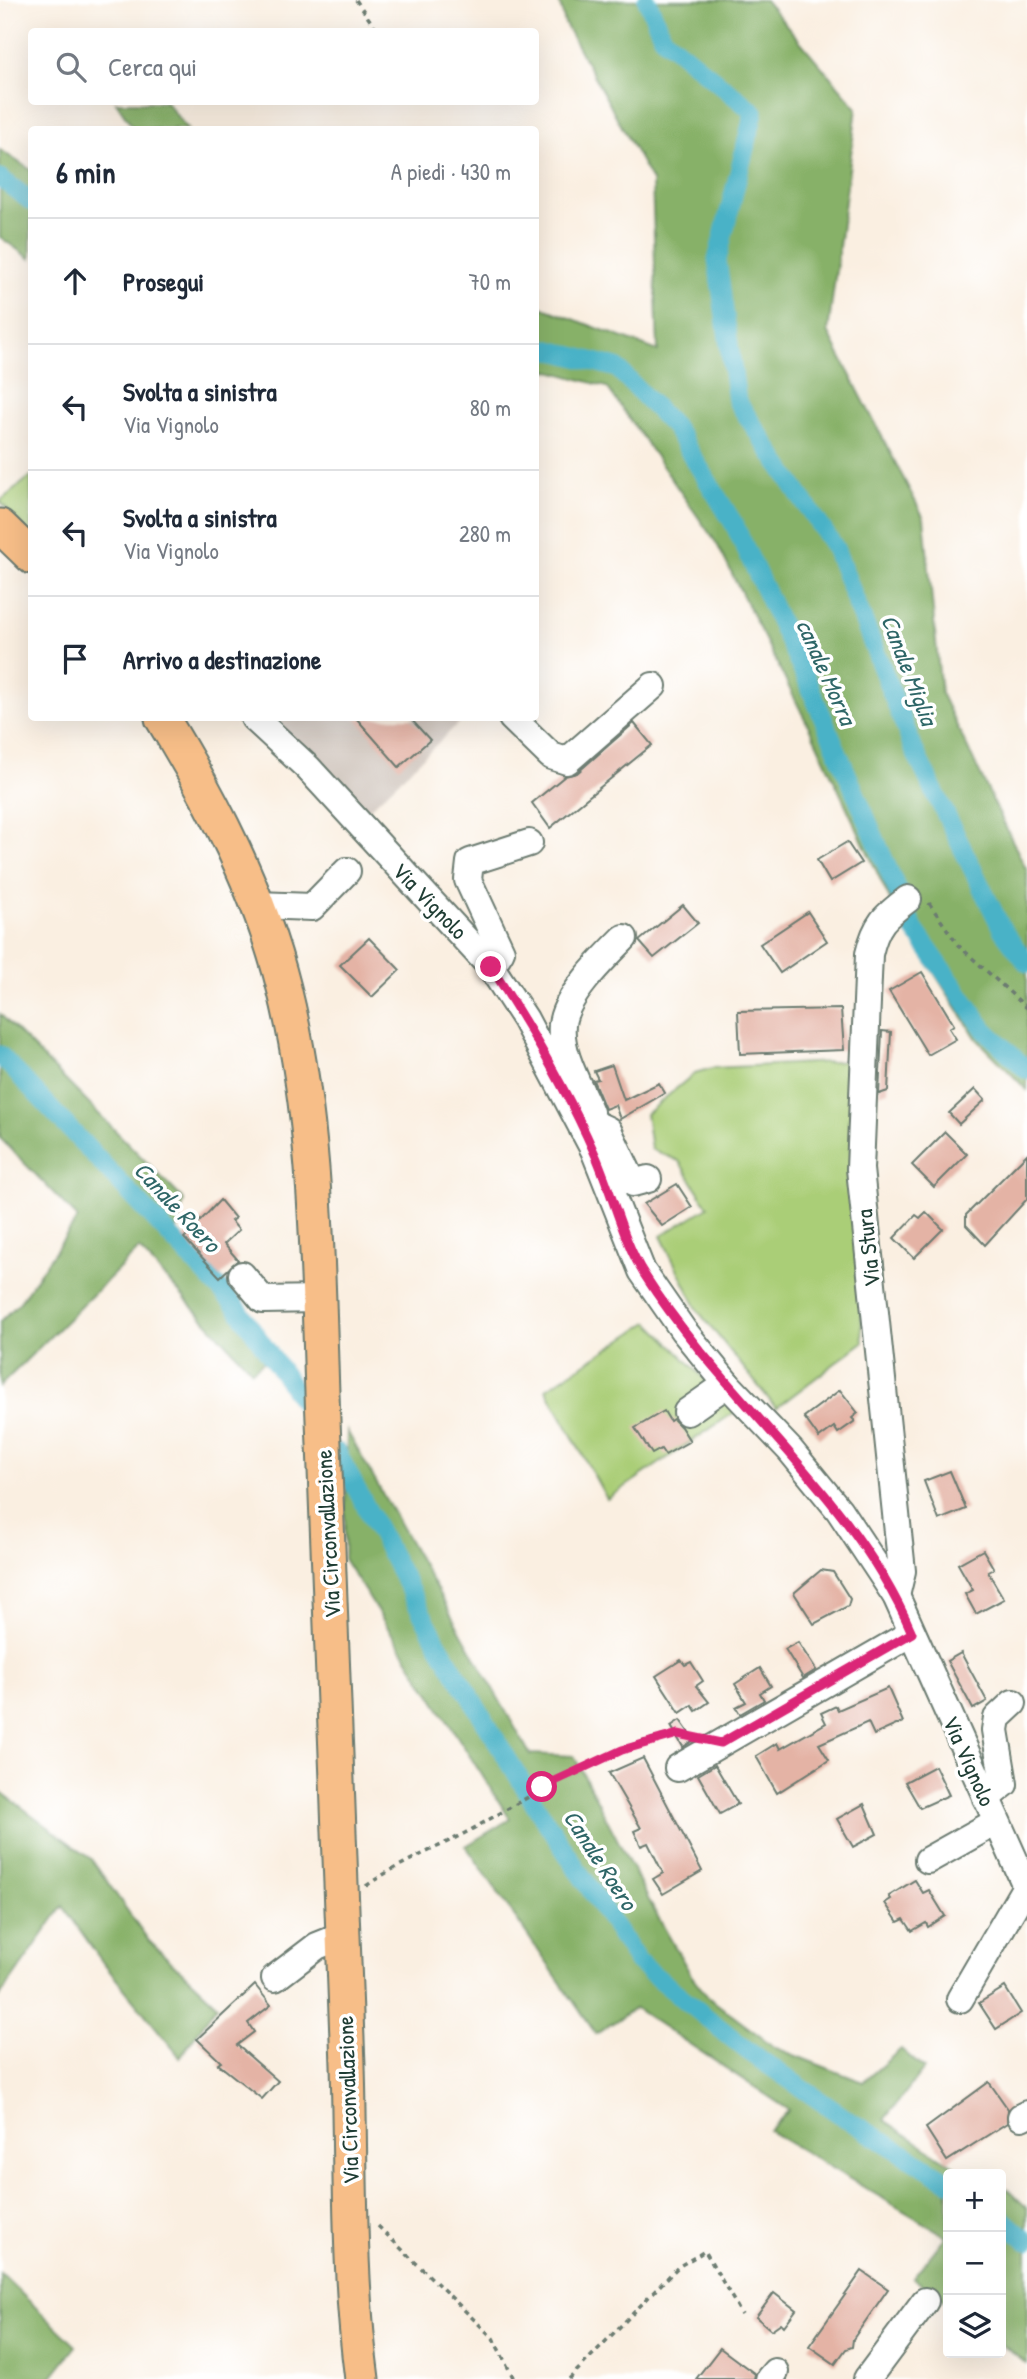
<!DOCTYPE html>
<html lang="it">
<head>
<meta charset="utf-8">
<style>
  :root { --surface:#fff; --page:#f2f2f3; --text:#1f2937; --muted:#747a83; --line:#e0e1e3 }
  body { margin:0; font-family:"Patrick Hand",sans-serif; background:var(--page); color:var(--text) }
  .controls { position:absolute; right:21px; bottom:21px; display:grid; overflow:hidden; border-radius:7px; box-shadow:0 7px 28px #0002 }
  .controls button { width:63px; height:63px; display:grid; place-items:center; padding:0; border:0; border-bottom:2px solid var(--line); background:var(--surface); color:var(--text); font:35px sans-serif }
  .stop { position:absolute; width:21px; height:21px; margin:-16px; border:5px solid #db2777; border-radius:50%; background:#fff }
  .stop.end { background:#db2777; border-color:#fff; box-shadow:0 2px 7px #0008 }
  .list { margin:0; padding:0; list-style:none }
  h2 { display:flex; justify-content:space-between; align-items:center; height:91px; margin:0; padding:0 28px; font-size:30px }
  h2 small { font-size:23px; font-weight:400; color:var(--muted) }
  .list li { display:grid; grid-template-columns:46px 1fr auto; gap:21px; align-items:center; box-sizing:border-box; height:126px; padding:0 28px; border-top:2px solid var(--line) }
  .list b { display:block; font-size:26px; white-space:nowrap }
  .list p { margin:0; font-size:23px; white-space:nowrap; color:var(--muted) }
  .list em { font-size:23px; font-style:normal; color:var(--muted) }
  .icon { flex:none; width:38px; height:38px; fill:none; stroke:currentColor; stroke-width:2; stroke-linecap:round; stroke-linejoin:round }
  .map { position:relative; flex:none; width:1027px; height:2379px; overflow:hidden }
  .search { position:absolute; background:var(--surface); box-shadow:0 7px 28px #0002; left:28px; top:28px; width:511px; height:77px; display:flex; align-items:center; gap:18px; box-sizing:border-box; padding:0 24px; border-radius:7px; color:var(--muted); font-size:26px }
  .panel { position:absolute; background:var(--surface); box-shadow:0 7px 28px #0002; left:28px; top:126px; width:511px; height:595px; border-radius:7px }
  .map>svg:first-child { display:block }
</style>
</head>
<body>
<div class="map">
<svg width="1027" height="2379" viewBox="0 0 1027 2379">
  <rect width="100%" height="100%" fill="#fff"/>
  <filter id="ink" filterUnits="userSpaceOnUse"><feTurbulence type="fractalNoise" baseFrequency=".0143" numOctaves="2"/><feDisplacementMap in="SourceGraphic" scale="14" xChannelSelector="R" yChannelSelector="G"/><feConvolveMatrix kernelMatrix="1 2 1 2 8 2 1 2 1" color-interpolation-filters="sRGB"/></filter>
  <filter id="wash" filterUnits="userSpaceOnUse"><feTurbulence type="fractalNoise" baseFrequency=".00686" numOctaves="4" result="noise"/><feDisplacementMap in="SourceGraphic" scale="28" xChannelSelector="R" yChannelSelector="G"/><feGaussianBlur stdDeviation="1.57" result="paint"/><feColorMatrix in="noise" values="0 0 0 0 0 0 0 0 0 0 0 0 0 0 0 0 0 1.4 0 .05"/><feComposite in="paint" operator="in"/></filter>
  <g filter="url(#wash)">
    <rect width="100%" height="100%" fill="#faefe1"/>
    <path fill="#cdc2b9" d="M269,718H464L362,816Z"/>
    <g fill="#aace77" stroke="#648656" stroke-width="2">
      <path d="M31,476V536L0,501Z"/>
      <path d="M851,1061L852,1172L863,1342L776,1408L698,1311L661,1236L708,1207L679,1161L651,1149L646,1114L695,1073L712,1068Z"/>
      <path d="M649,1322L736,1411L607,1499L546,1389Z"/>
    </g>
    <g fill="#87b168" stroke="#53774e" stroke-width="2">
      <path d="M559,0H765L857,108L828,332L924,518L941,693L1027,871V1090L977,1039L898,917L813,735L717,544L607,387L536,367V305L658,351L652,181L565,24Z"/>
      <path d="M116,102H166L187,129H134Z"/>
      <path d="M0,150L31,170V259L0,237Z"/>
      <path d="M0,1014L184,1200L176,1234L224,1288L240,1300L276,1351L252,1371L139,1249L0,1386V1322L19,1303L78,1218L0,1138Z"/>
      <path d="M347,1431L530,1754L574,1756L654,1910L691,1975L708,1997L776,2048L863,2082L901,2049L924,2069L884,2120L966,2174H948V2304L913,2278L946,2236L769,2131L789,2110L635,2008L596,2034L466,1846L510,1819L344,1559Z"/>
      <path d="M0,1791L91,1859L149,1941L217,2005L180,2057L103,1963L63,1906L0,1996Z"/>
      <path d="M1001,2187L1009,2190L1027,2208V2364L1001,2344Z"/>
      <path d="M0,2273L76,2346L50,2379H0Z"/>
    </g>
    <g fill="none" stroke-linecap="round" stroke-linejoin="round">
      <g stroke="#49b2c7" stroke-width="19">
        <path d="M647,0L663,38L754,112L717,260L737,401L835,548L914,750L1003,931L1027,963"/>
        <path d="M0,178L32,202"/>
        <path d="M536,346L617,368L675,428L734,524L805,676L914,929L985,1030L1027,1070"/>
        <path d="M0,1055L236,1306L305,1405"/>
        <path d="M337,1452L436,1640L539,1811L638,1962L748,2051L848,2120L948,2181"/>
        <path d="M1001,2218L1027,2241"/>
      </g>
    </g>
    <g id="blocks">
      <g fill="#e4b3a5">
        <path d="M356,718H410L430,740L399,767Z"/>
        <path d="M634,723L652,745L550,828L532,803L565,776L577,773Z"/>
        <path d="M847,842L861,863L830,882L817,860Z"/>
        <path d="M683,905L698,923L654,958L639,941Z"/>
        <path d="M808,912L827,941L780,973L760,944Z"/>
        <path d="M369,938L400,970L372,997L340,965Z"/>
        <path d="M922,972L954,1025L949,1028L956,1039L928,1055L889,991Z"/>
        <path d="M841,1009L844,1050L740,1054L738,1011Z"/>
        <path d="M882,1031L891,1032L888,1091L879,1094Z"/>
        <path d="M612,1065L624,1100L659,1083L665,1093L620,1119L615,1105L605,1109L593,1080L598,1079L594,1071Z"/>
        <path d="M975,1089L985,1100L959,1124L949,1113Z"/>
        <path d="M945,1132L967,1154L934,1187L912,1165Z"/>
        <path d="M1027,1154V1199L985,1245L966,1225V1215Z"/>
        <path d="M677,1184L692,1207L662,1226L644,1204Z"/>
        <path d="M220,1200L235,1218L231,1221L239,1230L224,1244L238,1260L220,1277L184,1238Z"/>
        <path d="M926,1212L943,1229L914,1258L894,1238L916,1215L920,1218Z"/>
        <path d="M840,1390L858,1413L852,1418L855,1421L838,1433L834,1427L819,1438L804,1417Z"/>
        <path d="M664,1411L670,1421L673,1419L681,1427L690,1441L665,1455L661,1449L652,1454L635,1428Z"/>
        <path d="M950,1471L966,1509L939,1520L924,1481Z"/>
        <path d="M983,1550L994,1569L988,1572L1004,1599L976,1614L965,1594L973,1590L958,1564Z"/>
        <path d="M821,1570L833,1572L850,1599L848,1606L814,1624L794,1593Z"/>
        <path d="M798,1642L816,1670L803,1678L785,1649Z"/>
        <path d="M961,1653L987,1701L973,1709L947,1661Z"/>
        <path d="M681,1660L685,1665L691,1662L703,1681L696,1686L709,1702L696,1711L692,1705L680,1713L656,1676Z"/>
        <path d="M760,1668L771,1686L760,1693L764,1700L740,1714L736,1707L746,1702L735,1684Z"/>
        <path d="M888,1688L903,1722L874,1735L868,1722L819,1744L829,1760L777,1793L756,1756L777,1743L780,1749L826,1723L821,1713L836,1706L838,1710Z"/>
        <path d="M680,1720L694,1740L683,1747L671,1726Z"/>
        <path d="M643,1758L702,1871L663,1894L653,1879L663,1873L648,1843L641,1846L634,1831L641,1828L609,1773Z"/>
        <path d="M715,1765L738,1804L720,1814L698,1775Z"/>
        <path d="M935,1766L949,1795L920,1808L905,1782Z"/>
        <path d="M864,1804L877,1834L853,1847L837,1819Z"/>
        <path d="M915,1880L923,1893L929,1890L945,1916L928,1927L926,1923L912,1931L904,1919L898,1922L885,1903L891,1899L889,1896Z"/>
        <path d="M255,1985L271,2005L248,2023L254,2032L237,2045L278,2081L262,2099L218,2064L221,2062L197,2039Z"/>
        <path d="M1005,1987L1021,2013L996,2029L979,2003Z"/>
        <path d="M989,2082L1008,2109L1007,2123L947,2161L926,2128Z"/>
        <path d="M862,2271L888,2289L853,2339L852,2347L846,2349L835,2364L809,2346Z"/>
        <path d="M774,2293L796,2310L784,2326L781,2323L771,2330L756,2317Z"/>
        <path d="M720,2348L755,2374L754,2379H696Z"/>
      </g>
    </g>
  </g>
  <g filter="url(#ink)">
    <use href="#blocks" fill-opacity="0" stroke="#6c7b71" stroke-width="2"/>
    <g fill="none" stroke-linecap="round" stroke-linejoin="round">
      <g stroke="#6c7b71" stroke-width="30">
        <g id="minor">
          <path d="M254,718L308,768L491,967L525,1019L594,1150L642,1271L683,1330L727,1384L790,1450L839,1510L896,1596L1027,1888"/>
          <path d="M512,718L551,756L567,761L653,686"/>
          <path d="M257,905L312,907L347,871"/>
          <path d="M491,967L501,951L468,880L470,862L529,843"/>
          <path d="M590,1112C580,1087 559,1053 562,1025C564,997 605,957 624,938"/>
          <path d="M583,1130L595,1124L608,1130L633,1183L648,1179"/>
          <path d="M242,1275L263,1300L318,1299"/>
          <path d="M687,1412L727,1384"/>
          <path d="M896,1596L902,1571L860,1169L869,954C876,924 884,917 908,899"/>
          <path d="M678,1768L912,1633"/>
          <path d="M986,1798L1004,1784L995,1730L997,1718L1013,1703"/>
          <path d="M928,1860L996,1822"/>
          <path d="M275,1978L317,1946L342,1936"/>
          <path d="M960,1999L1026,1886"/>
          <path d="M1021,2117L1027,2114"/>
          <path d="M769,2379L775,2372"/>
          <path d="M867,2379L925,2301"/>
        </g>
      </g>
      <g stroke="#6c7b71" stroke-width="37">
        <g id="major">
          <path d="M0,526L32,557"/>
          <path d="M162,718C213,801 260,892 284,988C321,1136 317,1293 324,1444C333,1651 341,1858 348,2065C351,2169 348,2275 362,2379"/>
        </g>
      </g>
      <g stroke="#6c7b71" stroke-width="3.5" stroke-dasharray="5 5" stroke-linecap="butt">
        <path d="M356,0L378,32"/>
        <path d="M929,903L958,945L1027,1008"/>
        <path d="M366,1886C397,1864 431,1851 465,1833C510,1809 641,1725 688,1736"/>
        <path d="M378,2226L493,2338L514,2379"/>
        <path d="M569,2379L678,2267L705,2251L742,2315"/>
      </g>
      <use href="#minor" stroke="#fff" stroke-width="26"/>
      <use href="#major" stroke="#f7be88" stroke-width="33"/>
    </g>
  </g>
  <g fill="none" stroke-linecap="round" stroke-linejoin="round" filter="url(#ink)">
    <path stroke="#db2777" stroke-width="9" d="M491,967C529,1026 566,1088 594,1152C611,1189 623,1241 644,1274C725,1402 851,1491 912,1633L721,1743L678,1734L622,1750L542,1787"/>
  </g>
  <g text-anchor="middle" stroke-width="7" stroke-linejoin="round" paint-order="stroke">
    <g font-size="23" fill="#1f3d34" stroke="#fff">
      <text transform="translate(430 901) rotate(46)" y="8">Via Vignolo</text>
      <text transform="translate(868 1248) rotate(-96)" y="8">Via Stura</text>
      <text transform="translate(328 1534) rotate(-93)" y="8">Via Circonvallazione</text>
      <text transform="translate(969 1761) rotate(66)" y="8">Via Vignolo</text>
      <text transform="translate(348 2100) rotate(-92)" y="8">Via Circonvallazione</text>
    </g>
    <g font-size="24" font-style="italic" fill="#2e6667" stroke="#fff">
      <text transform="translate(909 670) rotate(69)" y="8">Canale Miglia</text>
      <text transform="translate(826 672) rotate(66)" y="8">canale Morra</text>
      <text transform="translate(177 1207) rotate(47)" y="8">Canale Roero</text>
      <text transform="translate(600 1860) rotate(57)" y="8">Canale Roero</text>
    </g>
  </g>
</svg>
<div class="controls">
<button>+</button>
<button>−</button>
<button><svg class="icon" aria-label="layers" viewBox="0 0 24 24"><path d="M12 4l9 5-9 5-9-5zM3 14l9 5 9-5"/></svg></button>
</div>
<div class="stop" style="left:542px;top:1787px"></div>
<div class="stop end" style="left:491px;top:967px"></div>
<div class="search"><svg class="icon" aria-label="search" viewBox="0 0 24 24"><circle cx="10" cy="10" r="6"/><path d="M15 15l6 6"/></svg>Cerca qui</div>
<section class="panel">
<h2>6 min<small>A piedi · 430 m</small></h2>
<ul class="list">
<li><svg class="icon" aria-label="ahead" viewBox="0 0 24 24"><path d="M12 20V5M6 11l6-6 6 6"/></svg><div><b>Prosegui</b></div><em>70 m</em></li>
<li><svg class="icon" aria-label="left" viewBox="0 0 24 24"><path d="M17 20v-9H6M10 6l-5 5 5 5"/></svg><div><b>Svolta a sinistra</b><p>Via Vignolo</p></div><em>80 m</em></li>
<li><svg class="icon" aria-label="left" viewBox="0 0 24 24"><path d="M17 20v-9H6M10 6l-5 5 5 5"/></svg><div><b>Svolta a sinistra</b><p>Via Vignolo</p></div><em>280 m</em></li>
<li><svg class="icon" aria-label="arrive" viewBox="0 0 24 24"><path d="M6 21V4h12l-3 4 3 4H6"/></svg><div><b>Arrivo a destinazione</b></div></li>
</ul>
</section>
</div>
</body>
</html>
